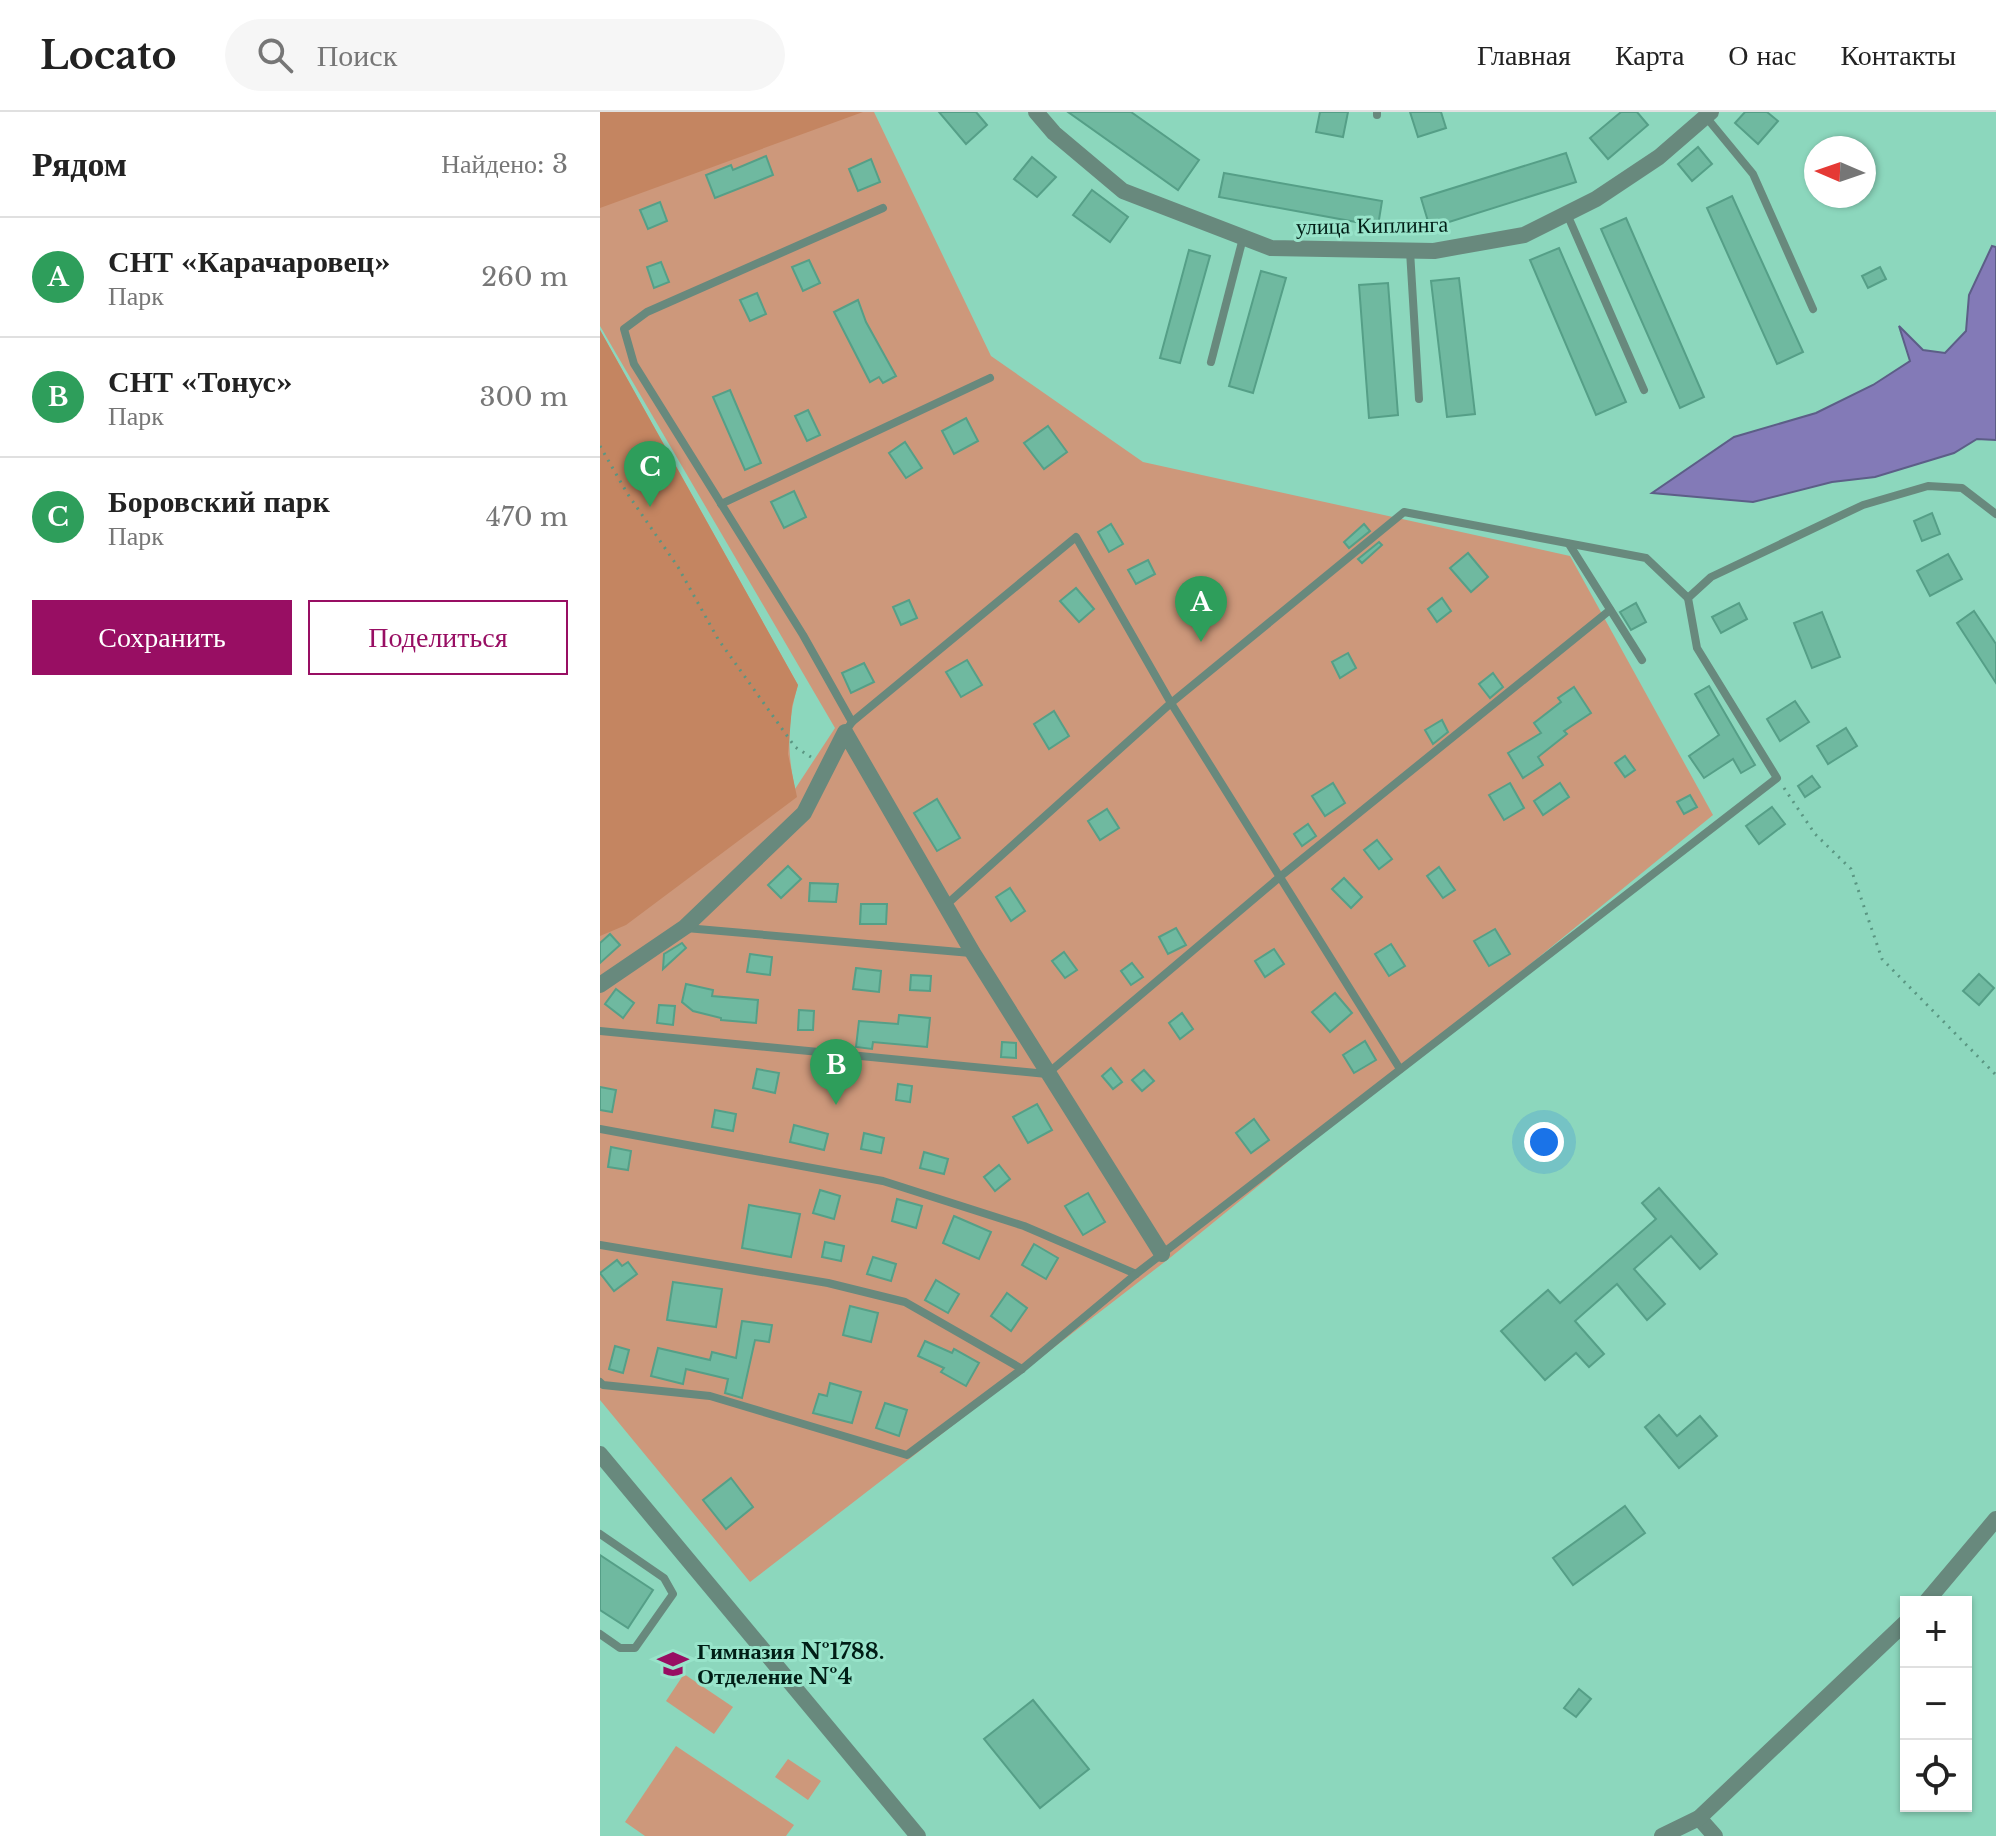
<!DOCTYPE html>
<html lang="ru">
<head>
<meta charset="utf-8">
<style>
  :root { --surface:#fff; --page:#f6f6f6; --text:#222; --muted:#767676; --line:#e0e0e0; --accent:#980e63 }
  body { margin:0; font-family:"Libre Baskerville",serif; background:var(--page); color:var(--text) }
  .controls { position:absolute; right:24px; bottom:24px; display:grid; overflow:hidden; border-radius:0px; box-shadow:0 2px 6px #0004 }
  .controls button { width:72px; height:72px; display:grid; place-items:center; padding:0; border:0; border-bottom:2px solid var(--line); background:var(--surface); color:var(--text); font:40px sans-serif }
  .compass { position:absolute; left:1204px; top:24px; width:72px; height:72px; border-radius:50%; background:var(--surface); box-shadow:0 2px 6px #0004; rotate:272deg }
  .you { position:absolute; left:944px; top:1030px; width:28px; height:28px; margin:-20px; border:6px solid #fff; border-radius:50%; background:#1a73e8; box-shadow:0 0 0 12px #1a73e833 }
  .badge { display:grid; place-items:center; width:52px; height:52px; border-radius:50%; background:var(--accent); color:#fff; font-size:26px; font-weight:700 }
  .pin { position:absolute; translate:-50% -66px; filter:drop-shadow(0 2px 4px #0008) }
  .pin::after { content:''; position:absolute; top:42px; width:28px; height:24px; background:inherit; clip-path:polygon(0 0,100% 0,50% 100%) }
  .list { margin:0; padding:0; list-style:none }
  h2 { display:flex; justify-content:space-between; align-items:center; height:104px; margin:0; padding:0 32px; font-size:34px }
  h2 small { font-size:26px; font-weight:400; color:var(--muted) }
  .list li { display:grid; grid-template-columns:52px 1fr auto; gap:24px; align-items:center; box-sizing:border-box; height:120px; padding:0 32px; border-top:2px solid var(--line) }
  .list b { display:block; font-size:30px; white-space:nowrap }
  .list p { margin:0; font-size:26px; white-space:nowrap; color:var(--muted) }
  .list em { font-size:26px; font-style:normal; color:var(--muted) }
  .actions { display:flex; gap:16px; padding:24px 32px }
  .actions a { flex:1; padding:18px 0; border:2px solid var(--accent); border-radius:0px; text-align:center; font-size:28px; color:var(--accent) }
  .actions .main { background:var(--accent); color:#fff }
  .icon { flex:none; width:44px; height:44px; fill:none; stroke:currentColor; stroke-width:2; stroke-linecap:round; stroke-linejoin:round }
  .map { position:relative; flex:none; width:1396px; height:1724px; overflow:hidden }
  header { display:flex; align-items:center; gap:48px; box-sizing:border-box; height:112px; padding:0 40px; background:var(--surface); border-bottom:2px solid var(--line) }
  header strong { font-size:38px }
  nav { display:flex; gap:44px; margin-inline-start:auto; font-size:28px }
  .search { width:560px; height:72px; background:var(--page); display:flex; align-items:center; gap:20px; box-sizing:border-box; padding:0 28px; border-radius:44px; color:var(--muted); font-size:30px }
  main { display:flex }
  aside { flex:1; background:var(--surface) }
  .map>svg:first-child { display:block }
</style>
</head>
<body>
<header>
<strong>Locato</strong>
<div class="search"><svg class="icon" aria-label="search" viewBox="0 0 24 24"><circle cx="10" cy="10" r="6"/><path d="M15 15l6 6"/></svg>Поиск</div>
<nav><a>Главная</a><a>Карта</a><a>О нас</a><a>Контакты</a></nav>
</header>
<main>
<aside>
<h2>Рядом<small>Найдено: 3</small></h2>
<ul class="list">
<li><span class="badge" style="background:#2e9e5b">A</span><div><b>СНТ «Карачаровец»</b><p>Парк</p></div><em>260 m</em></li>
<li><span class="badge" style="background:#2e9e5b">B</span><div><b>СНТ «Тонус»</b><p>Парк</p></div><em>300 m</em></li>
<li><span class="badge" style="background:#2e9e5b">C</span><div><b>Боровский парк</b><p>Парк</p></div><em>470 m</em></li>
</ul>
<div class="actions"><a class="main">Сохранить</a><a>Поделиться</a></div>
</aside>
<div class="map">
<svg width="1396" height="1724" viewBox="0 0 1396 1724">
  <rect width="100%" height="100%" fill="#8cd7bd"/>
  <g fill="#cd987b">
    <path d="M0,0H274L391,244L543,350L970,444L1113,703L571,1145L150,1470L0,1288V218L198,573C187,610 187,639 195,677L235,616L0,214Z"/>
    <path d="M84,1562L133,1595L114,1622L66,1589Z"/>
    <path d="M76,1634L194,1713L186,1724H45L25,1710Z"/>
    <path d="M188,1647L221,1669L208,1688L175,1665Z"/>
  </g>
  <g fill="#c48561">
    <path d="M0,0H263L0,96Z"/>
    <path d="M0,218L198,573L192,594L188,642L197,685L26,813L0,824Z"/>
  </g>
  <path fill="#837ab7" stroke="#5c5e87" stroke-width="2" d="M1392,134L1396,135V328L1377,327L1354,341L1275,365L1232,370L1153,390L1052,381L1134,325L1216,301L1273,273L1310,249L1299,214L1323,238L1345,241L1366,219L1369,183Z"/>
  <g fill="#6fb9a0" stroke="#559f87" stroke-width="2">
    <path d="M339,0H376L387,13L366,32Z"/>
    <path d="M468,0H531L599,48L578,78Z"/>
    <path d="M720,0H748L743,25L716,20Z"/>
    <path d="M810,0H841L846,16L818,25Z"/>
    <path d="M1021,0H1037L1048,13L1008,47L990,26Z"/>
    <path d="M1145,0H1167L1178,9L1158,32L1135,11Z"/>
    <path d="M1098,35L1112,52L1092,69L1078,52Z"/>
    <path d="M966,41L976,70L830,116L821,86Z"/>
    <path d="M166,44L173,63L115,86L106,63L131,53L133,58Z"/>
    <path d="M432,45L456,65L437,85L414,67Z"/>
    <path d="M271,47L280,70L258,79L249,57Z"/>
    <path d="M624,61L782,89L778,114L619,85Z"/>
    <path d="M492,78L528,105L510,130L473,103Z"/>
    <path d="M1132,84L1203,240L1177,252L1107,96Z"/>
    <path d="M60,90L67,109L48,117L40,98Z"/>
    <path d="M1026,106L1104,285L1080,296L1001,117Z"/>
    <path d="M959,136L1026,290L996,303L930,148Z"/>
    <path d="M589,138L610,144L580,251L560,246Z"/>
    <path d="M209,148L220,171L203,179L192,155Z"/>
    <path d="M61,150L69,170L54,176L47,155Z"/>
    <path d="M1280,155L1286,167L1268,176L1262,164Z"/>
    <path d="M661,159L686,166L653,281L629,274Z"/>
    <path d="M859,166L875,302L847,305L831,169Z"/>
    <path d="M788,171L798,303L769,306L759,173Z"/>
    <path d="M157,181L166,202L150,209L140,188Z"/>
    <path d="M258,188L266,210L296,264L283,271L279,265L270,270L234,200Z"/>
    <path d="M130,278L161,351L145,358L113,285Z"/>
    <path d="M208,298L220,323L207,329L195,304Z"/>
    <path d="M366,306L378,329L354,342L342,319Z"/>
    <path d="M448,314L467,340L444,357L424,331Z"/>
    <path d="M305,330L322,356L306,366L289,341Z"/>
    <path d="M194,379L206,405L184,416L171,390Z"/>
    <path d="M1332,401L1340,422L1322,429L1314,409Z"/>
    <path d="M511,412L523,432L509,440L498,420Z"/>
    <path d="M764,412L770,419L749,436L744,430Z"/>
    <path d="M779,430L782,433L762,451L758,447Z"/>
    <path d="M868,441L888,465L871,480L850,456Z"/>
    <path d="M1348,442L1362,467L1330,484L1317,459Z"/>
    <path d="M548,448L555,462L536,472L528,458Z"/>
    <path d="M476,476L494,497L479,510L460,489Z"/>
    <path d="M842,486L851,499L837,510L828,497Z"/>
    <path d="M309,488L317,506L301,513L293,495Z"/>
    <path d="M1036,491L1046,510L1031,518L1020,500Z"/>
    <path d="M1139,491L1147,507L1121,521L1112,505Z"/>
    <path d="M1374,499L1396,532V571L1357,511Z"/>
    <path d="M1222,500L1240,545L1212,556L1194,511Z"/>
    <path d="M748,541L756,556L740,566L732,550Z"/>
    <path d="M367,548L382,573L361,585L346,560Z"/>
    <path d="M264,551L274,570L251,581L242,561Z"/>
    <path d="M893,561L903,575L890,586L879,572Z"/>
    <path d="M1109,574L1155,653L1141,661L1133,647L1104,666L1089,644L1119,623L1095,582Z"/>
    <path d="M974,575L991,601L964,619L967,622L938,645L943,653L923,666L908,641L941,621L934,611L961,590L958,586Z"/>
    <path d="M1195,589L1209,610L1180,629L1167,607Z"/>
    <path d="M454,599L469,624L449,637L434,612Z"/>
    <path d="M842,608L848,620L833,632L825,618Z"/>
    <path d="M1246,616L1257,634L1228,652L1217,634Z"/>
    <path d="M1025,644L1035,658L1025,665L1015,651Z"/>
    <path d="M1212,664L1220,675L1205,685L1198,674Z"/>
    <path d="M733,671L745,691L725,704L712,684Z"/>
    <path d="M910,671L924,696L904,708L889,683Z"/>
    <path d="M960,671L969,685L943,703L934,689Z"/>
    <path d="M1090,683L1097,695L1084,702L1077,690Z"/>
    <path d="M337,687L360,726L337,739L314,701Z"/>
    <path d="M1172,695L1185,712L1159,732L1146,714Z"/>
    <path d="M507,697L519,716L500,728L488,709Z"/>
    <path d="M708,712L716,724L702,734L694,722Z"/>
    <path d="M777,728L792,747L779,757L764,738Z"/>
    <path d="M188,754L201,767L181,786L168,773Z"/>
    <path d="M839,755L855,778L843,786L827,764Z"/>
    <path d="M744,766L762,785L751,796L732,777Z"/>
    <path d="M210,771L238,772L236,790L209,789Z"/>
    <path d="M410,776L425,799L411,809L396,785Z"/>
    <path d="M261,792H287L286,812H260Z"/>
    <path d="M576,816L586,833L568,842L559,825Z"/>
    <path d="M895,817L910,842L889,854L874,829Z"/>
    <path d="M10,822L20,833L0,851V831Z"/>
    <path d="M82,831L86,836L63,857L64,842Z"/>
    <path d="M791,832L805,854L789,864L775,842Z"/>
    <path d="M674,837L684,852L665,865L655,849Z"/>
    <path d="M464,840L477,858L465,866L452,849Z"/>
    <path d="M150,842L172,845L170,863L147,860Z"/>
    <path d="M532,851L543,865L531,873L521,859Z"/>
    <path d="M256,856L281,859L279,880L253,877Z"/>
    <path d="M1379,862L1394,876L1379,893L1363,879Z"/>
    <path d="M311,863L331,864L330,879L310,878Z"/>
    <path d="M86,872L113,878L112,884L158,888L156,911L121,908V906L93,899L82,890Z"/>
    <path d="M16,877L34,891L23,906L5,892Z"/>
    <path d="M735,881L752,901L730,920L712,900Z"/>
    <path d="M59,893L75,894L73,913L57,911Z"/>
    <path d="M199,898L214,899L213,918H198Z"/>
    <path d="M582,901L593,917L580,927L569,911Z"/>
    <path d="M299,903L330,906L327,935L273,930L272,937L256,935L259,909L298,912Z"/>
    <path d="M765,929L776,948L754,961L743,943Z"/>
    <path d="M402,930L416,931V946L401,945Z"/>
    <path d="M511,956L522,970L513,977L502,964Z"/>
    <path d="M157,957L179,961L175,981L153,976Z"/>
    <path d="M544,958L554,969L542,979L532,968Z"/>
    <path d="M298,972L312,974L310,990L296,988Z"/>
    <path d="M0,975L16,978L12,1000L0,998Z"/>
    <path d="M437,992L452,1018L428,1031L413,1005Z"/>
    <path d="M115,998L136,1002L133,1019L112,1015Z"/>
    <path d="M654,1007L669,1028L651,1041L636,1021Z"/>
    <path d="M194,1013L228,1022L224,1038L190,1030Z"/>
    <path d="M264,1021L284,1026L281,1041L261,1037Z"/>
    <path d="M11,1035L31,1039L28,1058L8,1055Z"/>
    <path d="M324,1040L348,1047L344,1062L320,1056Z"/>
    <path d="M399,1053L410,1067L395,1079L384,1065Z"/>
    <path d="M1059,1076L1117,1142L1100,1157L1071,1124L1034,1157L1065,1192L1047,1208L1017,1172L975,1209L1004,1242L989,1255L976,1241L945,1268L901,1219L948,1178L960,1191L1056,1107L1042,1091Z"/>
    <path d="M220,1078L240,1084L234,1107L213,1101Z"/>
    <path d="M488,1081L505,1110L483,1123L465,1094Z"/>
    <path d="M297,1087L322,1094L316,1116L292,1109Z"/>
    <path d="M149,1093L200,1102L191,1145L142,1136Z"/>
    <path d="M354,1104L391,1120L379,1147L343,1131Z"/>
    <path d="M225,1130L244,1134L241,1149L222,1145Z"/>
    <path d="M434,1132L458,1146L446,1167L422,1153Z"/>
    <path d="M273,1145L296,1152L291,1169L267,1162Z"/>
    <path d="M17,1148L22,1154L28,1150L37,1162L14,1179L0,1161Z"/>
    <path d="M336,1168L359,1182L348,1201L325,1188Z"/>
    <path d="M73,1170L122,1177L116,1215L67,1208Z"/>
    <path d="M407,1181L427,1196L411,1219L391,1204Z"/>
    <path d="M250,1194L278,1201L271,1230L243,1223Z"/>
    <path d="M142,1209L172,1213L169,1230L155,1228L142,1286L125,1281L128,1267L86,1257L83,1272L51,1264L58,1236L110,1248L112,1240L136,1246Z"/>
    <path d="M325,1229L352,1241L354,1237L379,1251L366,1274L341,1260L344,1256L318,1244Z"/>
    <path d="M15,1234L29,1238L23,1261L9,1257Z"/>
    <path d="M230,1271L261,1280L252,1311L213,1301L219,1282L227,1284Z"/>
    <path d="M285,1291L307,1298L299,1324L276,1316Z"/>
    <path d="M1059,1303L1077,1324L1100,1304L1117,1324L1079,1356L1045,1315Z"/>
    <path d="M131,1366L153,1395L126,1417L103,1388Z"/>
    <path d="M1025,1394L1045,1421L973,1473L953,1446Z"/>
    <path d="M0,1443L53,1478L28,1516L0,1498Z"/>
    <path d="M979,1577L991,1587L976,1605L964,1596Z"/>
    <path d="M433,1588L489,1657L440,1696L384,1627Z"/>
  </g>
  <g fill="none" stroke-linecap="round" stroke-linejoin="round">
    <g stroke="#5a9682" stroke-width="3" stroke-dasharray="2 6" stroke-linecap="butt">
      <path d="M0,334L27,381L78,455L118,527L195,635L214,647"/>
      <path d="M1184,676L1215,722L1251,757L1282,847L1396,963"/>
    </g>
    <g stroke="#68897d" stroke-width="8">
      <path d="M777,3V0"/>
      <path d="M1106,5L1153,62L1213,197"/>
      <path d="M967,102L1044,278"/>
      <path d="M810,139L819,287"/>
      <path d="M611,250L643,126"/>
      <path d="M121,392L390,266"/>
      <path d="M969,432L1042,548"/>
      <path d="M252,610L203,523L34,252L24,217L47,200L283,96"/>
      <path d="M245,620L252,610L476,425L571,591L800,957"/>
      <path d="M346,793L571,591L804,400L1046,446L1088,486"/>
      <path d="M86,816L371,841"/>
      <path d="M0,919L447,962L681,764L1010,498"/>
      <path d="M0,1017L283,1069L424,1114L536,1162"/>
      <path d="M0,1133L228,1171L305,1190L422,1257"/>
      <path d="M0,1270L3,1273L110,1284L307,1343L422,1257L536,1162L1177,666L1097,536L1088,486L1111,465L1263,393L1328,374L1362,376L1396,402"/>
      <path d="M0,1422L64,1466L73,1482L35,1536H20L0,1522"/>
    </g>
    <g stroke="#68897d" stroke-width="16">
      <path d="M436,0L454,21L523,79L671,136L834,139L924,123L996,87L1059,45L1111,0"/>
      <path d="M0,873L85,815L204,701L245,620L373,841L562,1142"/>
      <path d="M0,1342L318,1724"/>
      <path d="M1326,1490L1396,1407"/>
      <path d="M1099,1706L1115,1724"/>
      <path d="M1062,1724L1099,1706L1306,1510"/>
    </g>
  </g>
  <defs>
    <g id="school-bare" transform="scale(2.4)"><path d="M0-5L7-2L0 1L-7-2ZM-4 1L0 2.5L4 1V4Q0 6-4 4Z" fill="#980e63" stroke="#98e4ca" stroke-width="2.5" paint-order="stroke"/></g>
  </defs>
  <g fill-rule="evenodd">
    <use href="#school-bare" x="73" y="1552"/>
  </g>
  <g text-anchor="middle" stroke-width="6" stroke-linejoin="round" paint-order="stroke">
    <g font-size="22" fill="#001e16" stroke="#98e4ca">
      <text transform="translate(772 113) rotate(-1)" y="8">улица Киплинга</text>
    </g>
    <g font-size="22" font-weight="bold" fill="#001e16" stroke="#98e4ca" text-anchor="start">
      <text x="97" y="1547">Гимназия №1788.<tspan x="97" dy="25">Отделение №4</tspan></text>
    </g>
  </g>
</svg>
<div class="controls">
<button>+</button>
<button>−</button>
<button><svg class="icon" aria-label="locate" viewBox="0 0 24 24"><circle cx="12" cy="12" r="6"/><path d="M12 2v4M12 18v4M2 12h4M18 12h4"/></svg></button>
</div>
<svg class="compass" viewBox="-18 -18 36 36"><path d="M0-13l5 13h-10z" fill="#e53935"/><path d="M0 13l5-13h-10z" fill="#767676"/></svg>
<div class="you"></div>
<div class="pin badge" style="left:601px;top:530px;background:#2e9e5b">A</div>
<div class="pin badge" style="left:236px;top:993px;background:#2e9e5b">B</div>
<div class="pin badge" style="left:50px;top:395px;background:#2e9e5b">C</div>
</div>
</main>
</body>
</html>
